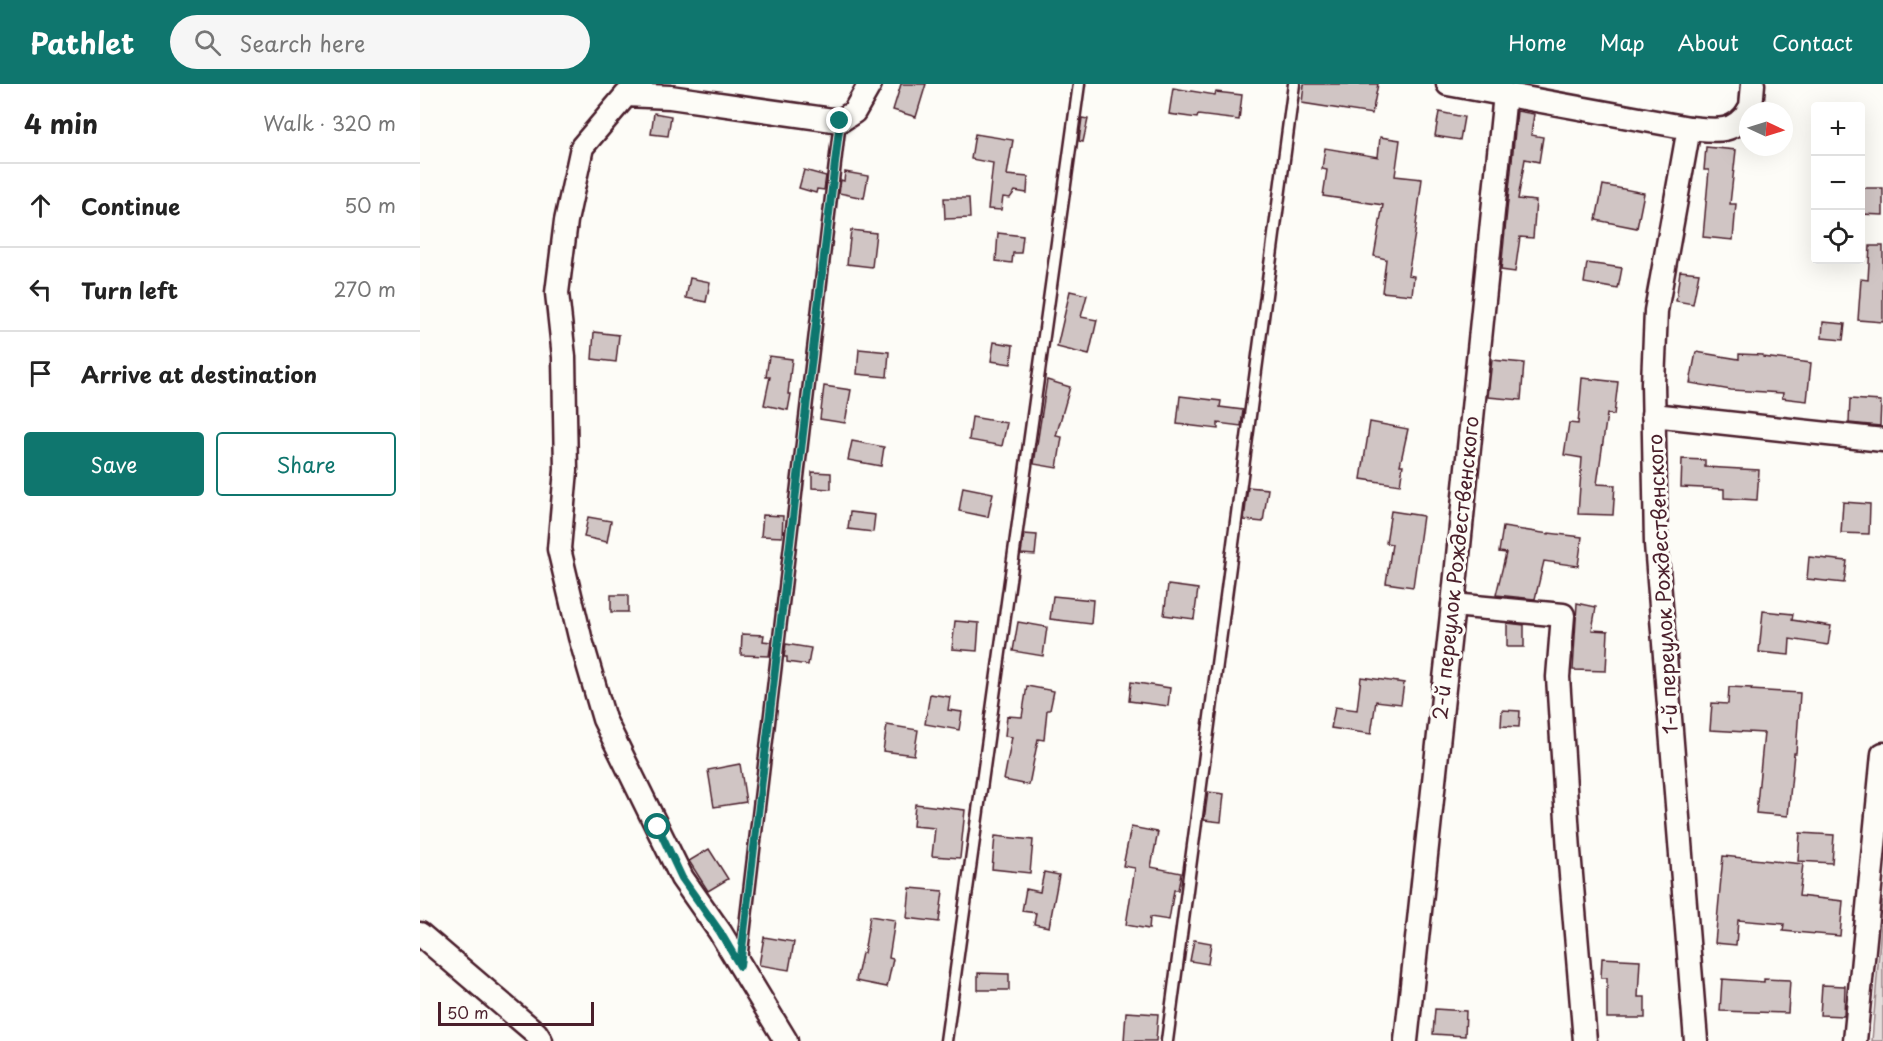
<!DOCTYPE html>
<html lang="en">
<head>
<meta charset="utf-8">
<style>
  :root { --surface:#fff; --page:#f6f6f6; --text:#222; --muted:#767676; --line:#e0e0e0; --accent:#0f766e }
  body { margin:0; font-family:"Playpen Sans",sans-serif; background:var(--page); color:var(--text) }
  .controls { position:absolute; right:18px; top:18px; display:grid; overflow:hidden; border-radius:6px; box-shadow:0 6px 24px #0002 }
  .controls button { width:54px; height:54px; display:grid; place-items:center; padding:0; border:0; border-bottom:2px solid var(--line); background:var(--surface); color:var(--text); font:30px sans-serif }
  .compass { position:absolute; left:1319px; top:18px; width:54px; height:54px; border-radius:50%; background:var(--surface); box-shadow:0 6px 24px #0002; rotate:94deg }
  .scale { position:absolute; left:18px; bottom:15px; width:156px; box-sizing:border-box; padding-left:6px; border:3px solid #4a1f2b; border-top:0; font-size:16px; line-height:21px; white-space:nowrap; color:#4a1f2b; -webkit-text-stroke:4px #fdfcf7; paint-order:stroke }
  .stop { position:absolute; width:18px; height:18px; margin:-14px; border:4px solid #0f766e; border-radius:50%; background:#fff }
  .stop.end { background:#0f766e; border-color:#fff; box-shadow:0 2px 6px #0008 }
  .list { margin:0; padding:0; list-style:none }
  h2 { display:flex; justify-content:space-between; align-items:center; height:78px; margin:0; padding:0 24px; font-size:26px }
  h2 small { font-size:20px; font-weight:400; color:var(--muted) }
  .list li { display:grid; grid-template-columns:39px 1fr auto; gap:18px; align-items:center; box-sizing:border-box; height:84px; padding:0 24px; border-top:2px solid var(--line) }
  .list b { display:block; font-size:22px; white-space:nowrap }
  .list em { font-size:20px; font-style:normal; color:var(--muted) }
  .actions { display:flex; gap:12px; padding:18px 24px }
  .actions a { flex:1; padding:14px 0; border:2px solid var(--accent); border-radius:6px; text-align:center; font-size:21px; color:var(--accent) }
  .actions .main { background:var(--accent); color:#fff }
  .icon { flex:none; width:33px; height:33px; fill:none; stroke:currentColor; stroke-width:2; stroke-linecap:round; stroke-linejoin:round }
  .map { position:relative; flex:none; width:1463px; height:957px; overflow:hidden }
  header { display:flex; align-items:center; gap:36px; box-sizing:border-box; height:84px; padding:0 30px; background:var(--accent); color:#fff }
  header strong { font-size:28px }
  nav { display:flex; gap:33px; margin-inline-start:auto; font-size:21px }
  .search { width:420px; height:54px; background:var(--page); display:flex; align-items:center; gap:15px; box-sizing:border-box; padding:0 21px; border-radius:33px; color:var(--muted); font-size:22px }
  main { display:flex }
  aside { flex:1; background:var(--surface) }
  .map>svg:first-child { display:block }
</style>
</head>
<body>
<header>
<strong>Pathlet</strong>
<div class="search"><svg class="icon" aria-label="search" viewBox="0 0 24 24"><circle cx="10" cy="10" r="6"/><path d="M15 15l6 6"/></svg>Search here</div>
<nav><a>Home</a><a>Map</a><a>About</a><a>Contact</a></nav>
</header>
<main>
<aside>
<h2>4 min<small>Walk · 320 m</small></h2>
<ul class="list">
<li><svg class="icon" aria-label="ahead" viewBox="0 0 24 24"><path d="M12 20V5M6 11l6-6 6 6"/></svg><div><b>Continue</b></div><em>50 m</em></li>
<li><svg class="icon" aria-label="left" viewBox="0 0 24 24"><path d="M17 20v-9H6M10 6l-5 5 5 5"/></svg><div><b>Turn left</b></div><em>270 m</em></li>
<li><svg class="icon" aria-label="arrive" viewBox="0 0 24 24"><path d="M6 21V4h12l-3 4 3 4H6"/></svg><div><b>Arrive at destination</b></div></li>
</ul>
<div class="actions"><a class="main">Save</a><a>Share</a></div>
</aside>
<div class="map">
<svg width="1463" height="957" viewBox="0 0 1463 957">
  <rect width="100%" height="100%" fill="#fdfcf7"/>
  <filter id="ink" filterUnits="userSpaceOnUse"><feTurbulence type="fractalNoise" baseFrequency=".0167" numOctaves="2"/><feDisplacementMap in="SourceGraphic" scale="12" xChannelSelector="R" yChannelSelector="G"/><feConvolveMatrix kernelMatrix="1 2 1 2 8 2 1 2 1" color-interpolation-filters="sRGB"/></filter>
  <g filter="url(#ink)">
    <path fill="#e3dcda" stroke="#967e82" stroke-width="1.5" d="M1463,817V957H1452Z"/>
    <g fill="#d0c5c4" stroke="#4a1f2b" stroke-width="1.5">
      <path d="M481,0H506L496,33L473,26Z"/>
      <path d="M884,0H958L952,30L882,19Z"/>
      <path d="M753,4L795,11L796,8L822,11L819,36L778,31L777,34L749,30Z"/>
      <path d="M1097,27L1114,30L1111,51L1123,53L1119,78L1105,75L1098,115L1116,117L1113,154L1100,153L1095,188L1081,186Z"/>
      <path d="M1019,28L1044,33L1040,56L1015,52Z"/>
      <path d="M234,29L251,32L248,52L231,50Z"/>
      <path d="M662,34L668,35L663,58L659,57Z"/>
      <path d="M555,50L593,56L587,91L608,93L607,109L595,107L590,114L583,113L581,126L568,125L573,79L551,75Z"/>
      <path d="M960,53L980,56L975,92L1002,95L995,149L988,191L994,192L992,211L962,208L966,175L954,172L963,121L903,112L907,86L902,85L905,64L958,73Z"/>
      <path d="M1286,63L1316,66L1310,120H1316L1313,156L1283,153L1289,86H1284Z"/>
      <path d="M384,86L406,92L404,106L397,105L396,109L379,104Z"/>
      <path d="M425,88L448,92L444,114L419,109L421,96L424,97Z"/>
      <path d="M1183,101L1224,109L1217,144L1176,136Z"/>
      <path d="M1441,104H1463V131L1440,130Z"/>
      <path d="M524,114H549L550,134L525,135Z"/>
      <path d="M431,146L456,149L452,183L427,180Z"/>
      <path d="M578,149L603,152L601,169H593L592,179L576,177Z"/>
      <path d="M1450,162H1463V238L1438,236L1441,195L1448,196Z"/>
      <path d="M1167,179L1202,184L1198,205L1164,199Z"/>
      <path d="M1260,187L1279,189L1273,220L1256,217Z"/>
      <path d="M270,194L290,198L286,218L266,214Z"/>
      <path d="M650,207L667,211L661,233L677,236L669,271L637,263Z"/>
      <path d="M1403,238L1425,240L1423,256L1402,254Z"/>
      <path d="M174,248L199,251L196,278L172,275Z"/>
      <path d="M574,258L593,261L591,280L571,277Z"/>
      <path d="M439,265L469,268L467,293L437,290Z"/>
      <path d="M1276,268L1319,275V270L1343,271V273L1391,279L1387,317L1362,314L1363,309L1311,306L1270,299Z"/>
      <path d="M349,272L372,275L368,310H371L368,326L344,321L350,293H346Z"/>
      <path d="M1072,276L1104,279L1101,316L1068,313Z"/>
      <path d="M1162,294L1198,298L1194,331L1187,330L1177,400L1195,401L1193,431L1158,430L1162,374L1144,371L1149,339L1158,340Z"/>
      <path d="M627,296L650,303L636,352L642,353L637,384L614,380Z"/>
      <path d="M404,302L431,306L425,339L400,335Z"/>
      <path d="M760,312L801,317L800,323L823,326L821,342L798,339V345L757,340Z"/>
      <path d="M1430,315L1461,317L1460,342L1429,339Z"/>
      <path d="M552,333L587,339L582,362L549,356Z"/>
      <path d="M950,338L988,345L980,381H983L980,401L941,395Z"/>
      <path d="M432,357L464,363L461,382L428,376Z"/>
      <path d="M1262,375L1285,376V383L1339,386L1337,416L1304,414V405L1261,403Z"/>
      <path d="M392,388L411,389V405L392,404Z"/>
      <path d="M543,403L573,409L568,433L539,427Z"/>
      <path d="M828,403L848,405L843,438L824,436Z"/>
      <path d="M1423,418L1450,420L1449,450L1421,449Z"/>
      <path d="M971,427L1003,432L993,503L966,499L972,460L966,459Z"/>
      <path d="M430,428L455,431L453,448L428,445Z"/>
      <path d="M343,431L363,432L362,453L341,452Z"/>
      <path d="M168,433L191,437L187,458L164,453Z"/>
      <path d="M1083,443L1129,450V449L1162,453L1158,482L1124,477L1115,515L1076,511L1086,469L1079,468Z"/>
      <path d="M604,450L617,451L615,471L601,470Z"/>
      <path d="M1389,473L1427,477L1424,499L1387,495Z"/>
      <path d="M748,501L778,505L774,535L744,531Z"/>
      <rect x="191" y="511" width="17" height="17"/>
      <path d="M633,512L673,516L671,540L630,535Z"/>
      <path d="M1157,519L1176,523L1172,546L1188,547L1186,587L1153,586Z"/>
      <path d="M1343,527L1373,530L1372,536L1411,542L1408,561L1370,555L1369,571L1339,568Z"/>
      <path d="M535,537L559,539L557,567L532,565Z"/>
      <path d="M598,538L627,543L623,572L593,567Z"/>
      <path d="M1087,539L1104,541V563H1087Z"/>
      <path d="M322,550L344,551L343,557L351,558L349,572L321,571Z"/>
      <path d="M366,560L391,564L388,581L367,578V573H364Z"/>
      <path d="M941,593L984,599L981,620L956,617L951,650L911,644L915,623L937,626Z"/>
      <path d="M711,598L750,604L748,622L709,617Z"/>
      <path d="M607,602L634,607L630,626H627L624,656L618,655L609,701L584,696L592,653L585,652L587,632L602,633Z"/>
      <path d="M1309,603L1332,604L1331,606L1380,609L1376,669H1374L1368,732L1336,729L1344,649L1290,646L1292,619L1308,620Z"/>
      <path d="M510,610L530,613L528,626L542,628L539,646L505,640Z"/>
      <path d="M1082,626L1100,627L1099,643L1081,642Z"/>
      <path d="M467,641L498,646L494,671L463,667Z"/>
      <path d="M320,680L326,718L294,723L288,686Z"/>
      <path d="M788,708L804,710L801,738L784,736Z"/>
      <path d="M495,720L545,726L540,774L512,772L515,744L493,742Z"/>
      <path d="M711,743L738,748L731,783L761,789L758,806H754L749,836L730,833L729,845L706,841L715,784L703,782Z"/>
      <path d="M1380,749L1414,751L1412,779L1378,777Z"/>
      <path d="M575,752L613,756L610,789L572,785Z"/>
      <path d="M289,765L308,795L288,807L269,777Z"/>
      <path d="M1303,772L1383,780L1379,812L1423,817L1420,852L1363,847L1364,840L1318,836L1316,861L1295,859Z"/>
      <path d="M624,788L639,791L629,843L614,840L616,829L602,827L606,805L620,808Z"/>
      <path d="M490,804L523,807L519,838L487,834Z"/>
      <path d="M450,832L475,836L469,874L473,875L467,903L436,897L442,869H444Z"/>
      <path d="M344,853L374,858L369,886L339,881Z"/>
      <path d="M774,856L791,859L788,880L770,877Z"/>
      <path d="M1182,874L1220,876L1218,913H1225V934H1187V894H1181Z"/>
      <path d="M558,889L589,890V906H558Z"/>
      <path d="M1302,895L1344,898V895L1370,896L1368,929L1300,927Z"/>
      <path d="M1402,901L1425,902L1424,932L1400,931Z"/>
      <path d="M1015,925L1046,927L1045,952L1013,950Z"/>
      <path d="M706,928L738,930L736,957H704Z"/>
    </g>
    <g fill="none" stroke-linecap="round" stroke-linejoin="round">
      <g stroke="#4a1f2b" stroke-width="15">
        <g id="lane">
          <path d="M321,876L420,37"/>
          <path d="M526,957L659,0"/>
          <path d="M747,957L874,0"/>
        </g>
      </g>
      <g stroke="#4a1f2b" stroke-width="27">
        <g id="street">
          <path d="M1028,0L1269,44C1294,46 1312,51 1328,28"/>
          <path d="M1328,27L1331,23L1333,0"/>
          <path d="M1269,44L1236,227L1233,299L1236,460L1276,957"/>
          <path d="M1233,331L1463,356"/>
          <path d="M1033,521L1143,531L1138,593L1149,767L1165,957"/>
          <path d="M0,850L116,949L121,957"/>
          <path d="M366,957L300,848L262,794L184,635L160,553L139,465L146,386L144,273L137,209L146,137L162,63L206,11L250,13L420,37L434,28L450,0"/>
          <path d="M986,957L1033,521L1085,10"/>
          <path d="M1435,957L1463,670"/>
        </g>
      </g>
      <use href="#lane" stroke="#fdfcf7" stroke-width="10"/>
      <use href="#street" stroke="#fdfcf7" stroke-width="22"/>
    </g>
  </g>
  <g fill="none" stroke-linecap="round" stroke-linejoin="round" filter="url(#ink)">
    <path stroke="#0f766e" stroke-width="8" d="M238,743L262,794L300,848L320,882L420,37"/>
  </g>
  <g text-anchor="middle" stroke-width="6" stroke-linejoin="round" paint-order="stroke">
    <g font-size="20" fill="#4a1f2b" stroke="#fdfcf7">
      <text transform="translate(1036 484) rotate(-84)" y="7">2-й переулок Рождественского</text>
      <text transform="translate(1243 500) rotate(-93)" y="7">1-й переулок Рождественского</text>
    </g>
  </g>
</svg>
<div class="controls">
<button>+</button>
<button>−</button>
<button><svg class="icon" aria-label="locate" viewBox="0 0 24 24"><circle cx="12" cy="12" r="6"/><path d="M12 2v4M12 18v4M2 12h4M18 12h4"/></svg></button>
</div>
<svg class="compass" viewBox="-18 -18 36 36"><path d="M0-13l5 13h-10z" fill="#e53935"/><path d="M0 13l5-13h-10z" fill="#767676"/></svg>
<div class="scale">50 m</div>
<div class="stop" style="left:238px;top:743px"></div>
<div class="stop end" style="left:420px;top:37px"></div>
</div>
</main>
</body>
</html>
